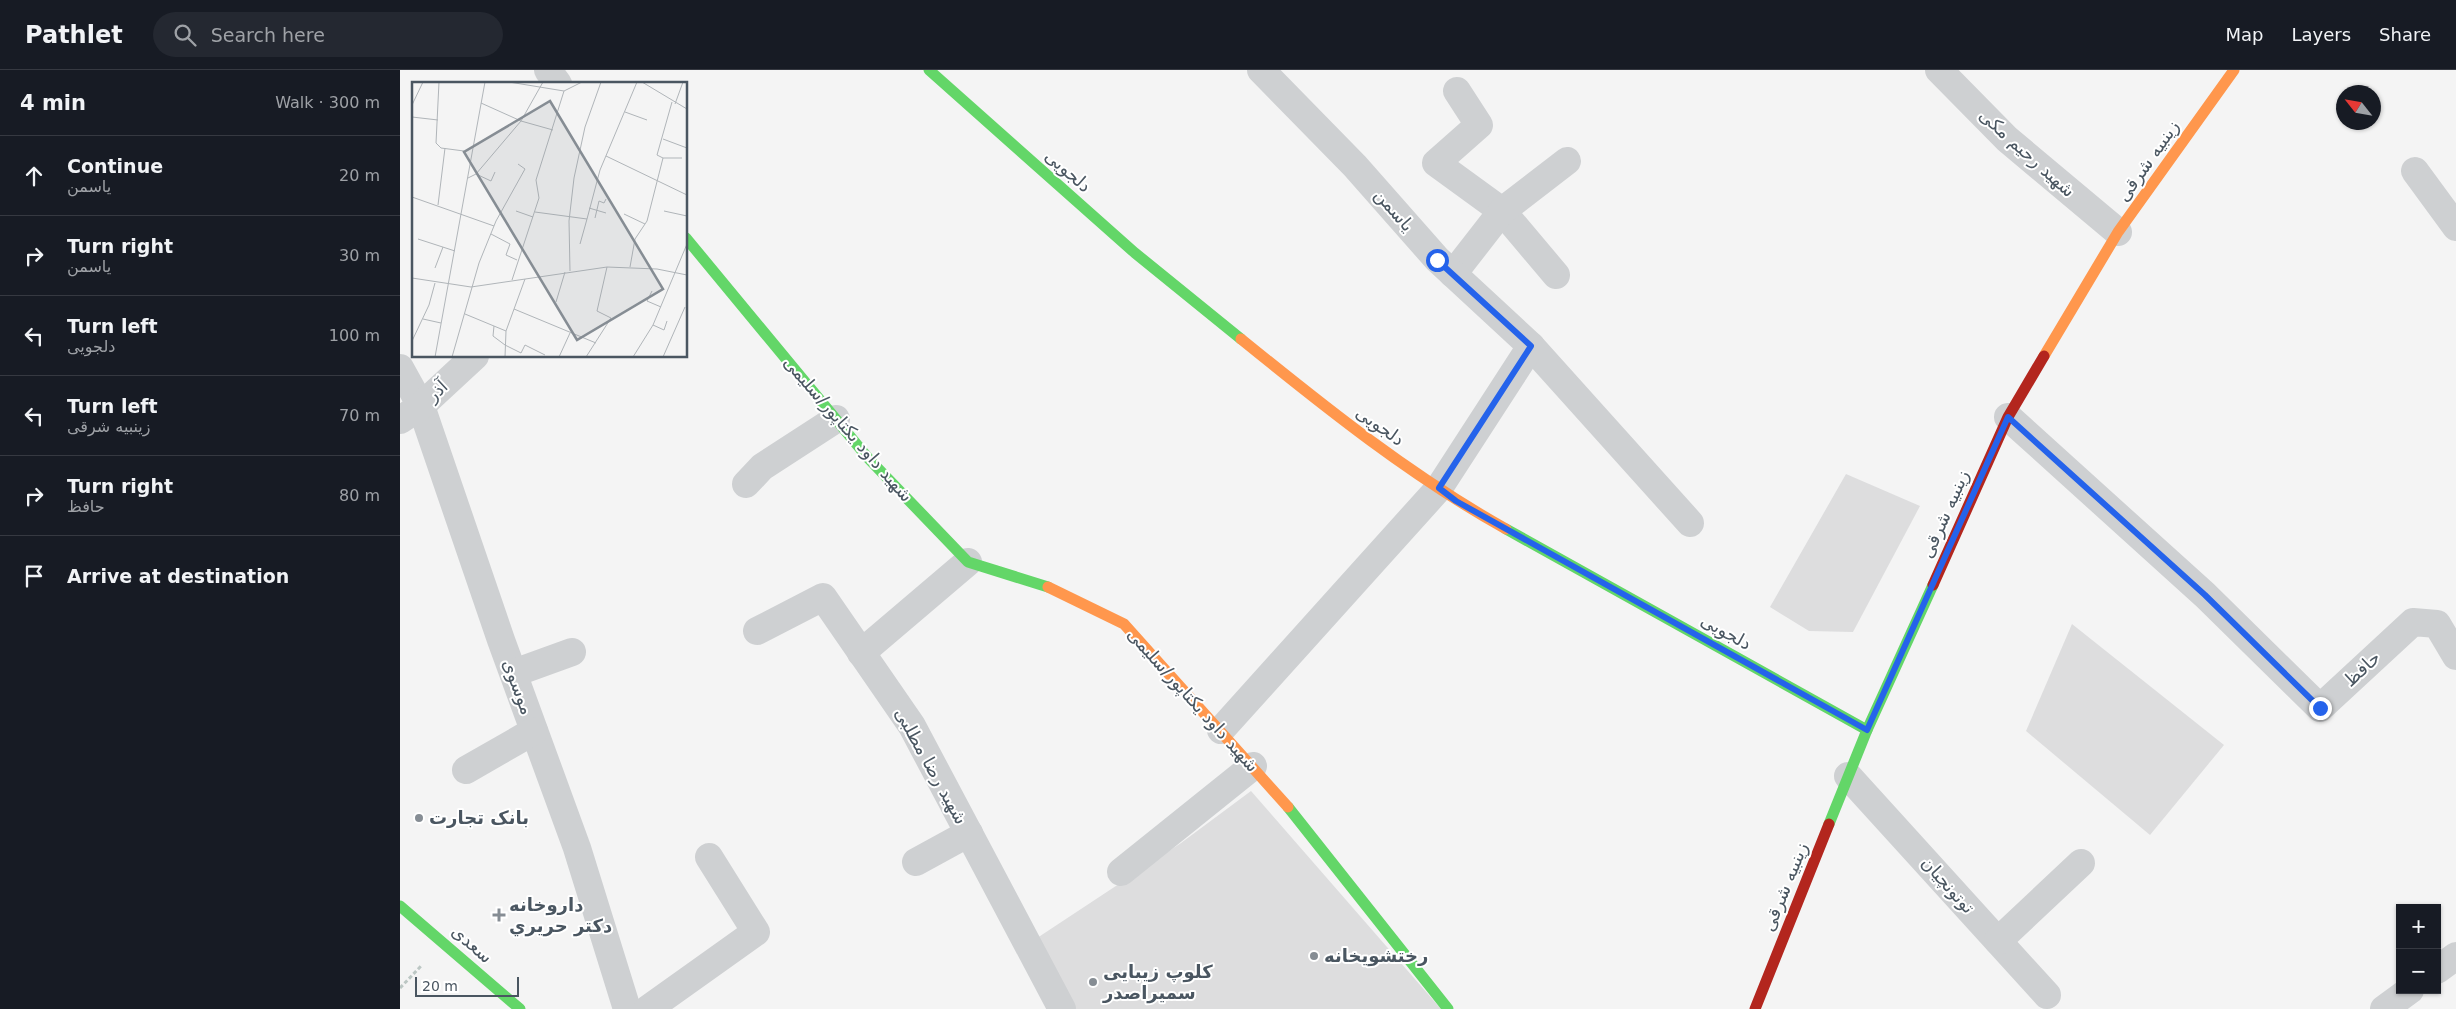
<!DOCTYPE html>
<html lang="en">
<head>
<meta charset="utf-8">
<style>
  :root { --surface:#171b24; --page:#242831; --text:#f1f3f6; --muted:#9ea1a6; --line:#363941 }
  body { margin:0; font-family:"DejaVu Sans","Noto Sans Arabic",sans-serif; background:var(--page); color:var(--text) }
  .controls { position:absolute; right:15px; bottom:15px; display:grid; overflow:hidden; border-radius:0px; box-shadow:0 1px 4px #0004 }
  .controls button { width:45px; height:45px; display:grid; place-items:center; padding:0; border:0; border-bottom:1px solid var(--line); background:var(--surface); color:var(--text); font:25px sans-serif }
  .compass { position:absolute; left:1936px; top:15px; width:45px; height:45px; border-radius:50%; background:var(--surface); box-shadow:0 1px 4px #0004; rotate:301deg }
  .scale { position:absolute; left:15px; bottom:12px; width:104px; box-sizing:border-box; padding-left:5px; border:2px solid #4a5661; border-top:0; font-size:14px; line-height:18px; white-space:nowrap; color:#4a5661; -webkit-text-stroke:4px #fff; paint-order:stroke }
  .stop { position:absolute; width:15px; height:15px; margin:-11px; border:4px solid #2563eb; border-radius:50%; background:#fff }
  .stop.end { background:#2563eb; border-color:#fff; box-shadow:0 1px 5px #0008 }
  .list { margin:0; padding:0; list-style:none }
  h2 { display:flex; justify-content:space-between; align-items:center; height:65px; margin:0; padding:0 20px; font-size:21px }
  h2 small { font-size:16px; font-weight:400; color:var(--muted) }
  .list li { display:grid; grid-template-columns:32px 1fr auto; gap:15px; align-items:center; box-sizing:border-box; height:80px; padding:0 20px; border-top:1px solid var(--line) }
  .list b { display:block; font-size:19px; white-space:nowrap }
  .list p { margin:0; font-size:16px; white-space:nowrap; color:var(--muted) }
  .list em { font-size:16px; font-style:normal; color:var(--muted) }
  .icon { flex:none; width:28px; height:28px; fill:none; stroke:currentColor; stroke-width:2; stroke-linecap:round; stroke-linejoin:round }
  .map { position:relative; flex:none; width:2056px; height:939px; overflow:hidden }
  header { display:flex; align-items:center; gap:30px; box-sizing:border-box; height:70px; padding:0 25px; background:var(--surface); border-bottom:1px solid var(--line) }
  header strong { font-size:24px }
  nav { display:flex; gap:28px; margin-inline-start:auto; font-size:18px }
  .search { width:350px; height:45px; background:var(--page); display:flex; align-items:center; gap:12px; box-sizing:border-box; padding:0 18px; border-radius:28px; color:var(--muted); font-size:19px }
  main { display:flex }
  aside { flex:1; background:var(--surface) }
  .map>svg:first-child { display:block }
</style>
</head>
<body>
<header>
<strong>Pathlet</strong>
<div class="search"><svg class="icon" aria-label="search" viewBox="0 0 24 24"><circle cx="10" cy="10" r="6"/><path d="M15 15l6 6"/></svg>Search here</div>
<nav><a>Map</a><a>Layers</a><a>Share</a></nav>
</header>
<main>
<aside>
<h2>4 min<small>Walk · 300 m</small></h2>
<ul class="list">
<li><svg class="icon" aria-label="ahead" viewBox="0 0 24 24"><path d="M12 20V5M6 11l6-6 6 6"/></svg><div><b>Continue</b><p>یاسمن</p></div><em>20 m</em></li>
<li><svg class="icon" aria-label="right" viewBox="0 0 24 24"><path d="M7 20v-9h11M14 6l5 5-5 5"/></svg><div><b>Turn right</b><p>یاسمن</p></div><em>30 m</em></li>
<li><svg class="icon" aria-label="left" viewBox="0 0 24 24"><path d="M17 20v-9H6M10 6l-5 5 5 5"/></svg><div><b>Turn left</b><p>دلجویی</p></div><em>100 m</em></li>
<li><svg class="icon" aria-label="left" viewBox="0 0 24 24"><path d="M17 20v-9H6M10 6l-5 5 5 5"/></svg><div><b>Turn left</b><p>زینبیه شرقی</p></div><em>70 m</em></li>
<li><svg class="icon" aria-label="right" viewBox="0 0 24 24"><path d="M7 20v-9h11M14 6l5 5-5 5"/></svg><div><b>Turn right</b><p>حافظ</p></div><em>80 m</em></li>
<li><svg class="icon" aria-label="arrive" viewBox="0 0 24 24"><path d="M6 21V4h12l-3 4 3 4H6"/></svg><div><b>Arrive at destination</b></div></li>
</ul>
</aside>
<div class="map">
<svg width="2056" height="939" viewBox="0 0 2056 939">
  <rect width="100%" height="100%" fill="#f4f4f4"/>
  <g fill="#ddddde">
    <path d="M1446,404L1520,436L1453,562L1409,561L1370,537Z"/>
    <path d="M1672,554L1824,675L1750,765L1626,661Z"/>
    <path d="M851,721L1041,939H667L628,874L781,773Z"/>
  </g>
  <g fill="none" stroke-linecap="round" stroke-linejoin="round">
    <path stroke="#bcc7c4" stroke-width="3" stroke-dasharray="4 2.5" stroke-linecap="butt" d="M0,918L22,895"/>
    <g stroke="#ced0d2" stroke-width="28">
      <path d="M148,0L158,14"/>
      <path d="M1539,0L1607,69L1718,162"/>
      <path d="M1057,21L1079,55L1036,93L1102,141L1156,205"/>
      <path d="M2015,101L2056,157"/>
      <path d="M1053,204L1102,141L1167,91"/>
      <path d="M1131,276L1290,453"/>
      <path d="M0,298L21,336L101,570L177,778L227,939"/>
      <path d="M1608,347L1805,525L1920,638L2013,552L2037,554L2056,586"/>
      <path d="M0,350L21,336L75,286"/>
      <path d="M346,414L362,397L436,349"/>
      <path d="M357,561L423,527L512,656L662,939"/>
      <path d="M461,583L568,492"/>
      <path d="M114,603L172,582"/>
      <path d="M821,660L1039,418L1131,276L1037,189L955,96L861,0"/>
      <path d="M66,700L134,661"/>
      <path d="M1448,706L1647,925"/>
      <path d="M516,792L569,763"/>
      <path d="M721,802L853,696"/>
      <path d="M1598,871L1681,793"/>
      <path d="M2037,900L2056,886"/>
      <path d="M248,939L356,862L309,787"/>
      <path d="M1984,939L2010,920"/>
    </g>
    <g stroke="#63d668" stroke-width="11">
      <path d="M529,0L735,183L841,269"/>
      <path d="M286,168L468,388L568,492L648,517"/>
      <path d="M1106,459L1467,660"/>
      <path d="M888,737L1048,939"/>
      <path d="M1429,754L1467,660L1533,515"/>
      <path d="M0,836L120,939"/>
    </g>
    <g stroke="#ff974d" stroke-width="11">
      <path d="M841,269C926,338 1011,406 1106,459"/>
      <path d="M1644,286L1718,162L1834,0"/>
      <path d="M648,517L724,554L888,737"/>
    </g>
    <g stroke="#b3261e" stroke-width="11">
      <path d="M1533,515L1608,347L1644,286"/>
      <path d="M1355,939L1429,754"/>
    </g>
  </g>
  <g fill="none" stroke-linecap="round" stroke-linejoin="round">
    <path stroke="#2563eb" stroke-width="6" d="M1037,190L1131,276L1039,418L1056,431L1467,660L1608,347L1805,525L1920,638"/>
  </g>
  <g fill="#868d94" stroke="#fff" stroke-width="2">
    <circle cx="19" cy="748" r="5"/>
    <path d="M96.5 837.5h5v5h5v5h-5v5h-5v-5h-5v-5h5z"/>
    <circle cx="914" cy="886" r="5"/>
    <circle cx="693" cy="912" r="5"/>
  </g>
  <g text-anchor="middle" stroke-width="4" stroke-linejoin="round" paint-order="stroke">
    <g font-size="18" fill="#4a5661" stroke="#fff">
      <text transform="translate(1627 83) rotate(42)" y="6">شهید رحیم مکی</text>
      <text transform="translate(1748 91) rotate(-55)" y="6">زینبیه شرقی</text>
      <text transform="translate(668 101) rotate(41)" y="6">دلجویی</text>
      <text transform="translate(994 140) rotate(49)" y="6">یاسمن</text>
      <text transform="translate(37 321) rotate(-43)" y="6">آذر</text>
      <text transform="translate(980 356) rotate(35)" y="6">دلجویی</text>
      <text transform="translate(448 359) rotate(49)" y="6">شهید داود یکتاپور/سلیمی</text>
      <text transform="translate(1545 444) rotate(-66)" y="6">زینبیه شرقی</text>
      <text transform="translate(1326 562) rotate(29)" y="6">دلجویی</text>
      <text transform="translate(1962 599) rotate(-43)" y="6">حافظ</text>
      <text transform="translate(118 617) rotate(70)" y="6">موسوی</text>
      <text transform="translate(793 630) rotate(48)" y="6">شهید داود یکتاپور/سلیمی</text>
      <text transform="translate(531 696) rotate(61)" y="6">شهید رضا مطلبی</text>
      <text transform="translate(1548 815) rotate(48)" y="6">توتونچیان</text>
      <text transform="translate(1385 817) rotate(-68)" y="6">زینبیه شرقی</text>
      <text transform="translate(72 874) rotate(41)" y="6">سعدی</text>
    </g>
    <g font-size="18" font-weight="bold" fill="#4a5661" stroke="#fff" text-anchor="start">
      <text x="29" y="754">بانک تجارت</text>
      <text x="109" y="841">داروخانه<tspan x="109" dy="21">دكتر حريري</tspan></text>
      <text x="924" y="892">رختشویخانه</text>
      <text x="703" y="908">کلوپ زیبایی<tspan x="703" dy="21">سمیراصدر</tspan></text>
    </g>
  </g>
  <g transform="translate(12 12)">
    <rect width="275" height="275" fill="#f4f4f4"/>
    <path fill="none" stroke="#b0b5b9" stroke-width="1" d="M27,0L24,61L29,66L52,69M97,0L152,9L170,0M230,0L275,27M69,21L109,39L141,48M263,22L271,0M0,23L11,0M213,30L235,38M0,35L26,38M251,57L275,66M194,74L275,113M251,76L245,73L260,20M251,76H270M64,92L79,99L83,90M56,96L64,92L109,39L131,0M0,115L82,144M26,123L33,66M177,126L194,131M104,129L121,135M252,129L275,134M123,130L175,137L188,88L225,0M212,132L233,142M183,136L187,119L192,121L194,117M79,152L98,162L94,173L105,178M6,157L43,169M168,162L175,137M218,185L223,157L235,139L251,76M23,186L31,165M158,189L157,139L162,96L173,45L189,0M0,196L59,205L195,185L245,187L275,193M100,198L127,116L124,98L152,9M240,209L235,219L249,225M144,220L153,190M102,227L184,261M53,232L94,249M11,237L29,241M241,243L252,248L255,239M82,244L81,254L93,263L109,271L113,263L133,273M0,259L17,223L23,201M23,275L73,0M40,275L67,181L84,139L113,87L106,82M93,275L94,249L113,197M147,275L158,251M174,275L199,236L185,229L195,185M221,275L241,243L275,162M251,275L273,225"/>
    <path fill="#868d94" fill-opacity="0.15" stroke="#868d94" stroke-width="2.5" d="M138,19L251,207L165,258L52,70Z"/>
    <rect width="275" height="275" fill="none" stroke="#4a5661" stroke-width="2.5"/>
  </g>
</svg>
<div class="controls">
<button>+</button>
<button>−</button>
</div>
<svg class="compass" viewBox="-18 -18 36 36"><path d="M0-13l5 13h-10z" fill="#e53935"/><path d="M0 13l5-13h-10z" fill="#9ea1a6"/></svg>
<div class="scale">20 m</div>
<div class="stop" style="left:1037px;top:190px"></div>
<div class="stop end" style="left:1920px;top:638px"></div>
</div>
</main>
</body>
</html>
